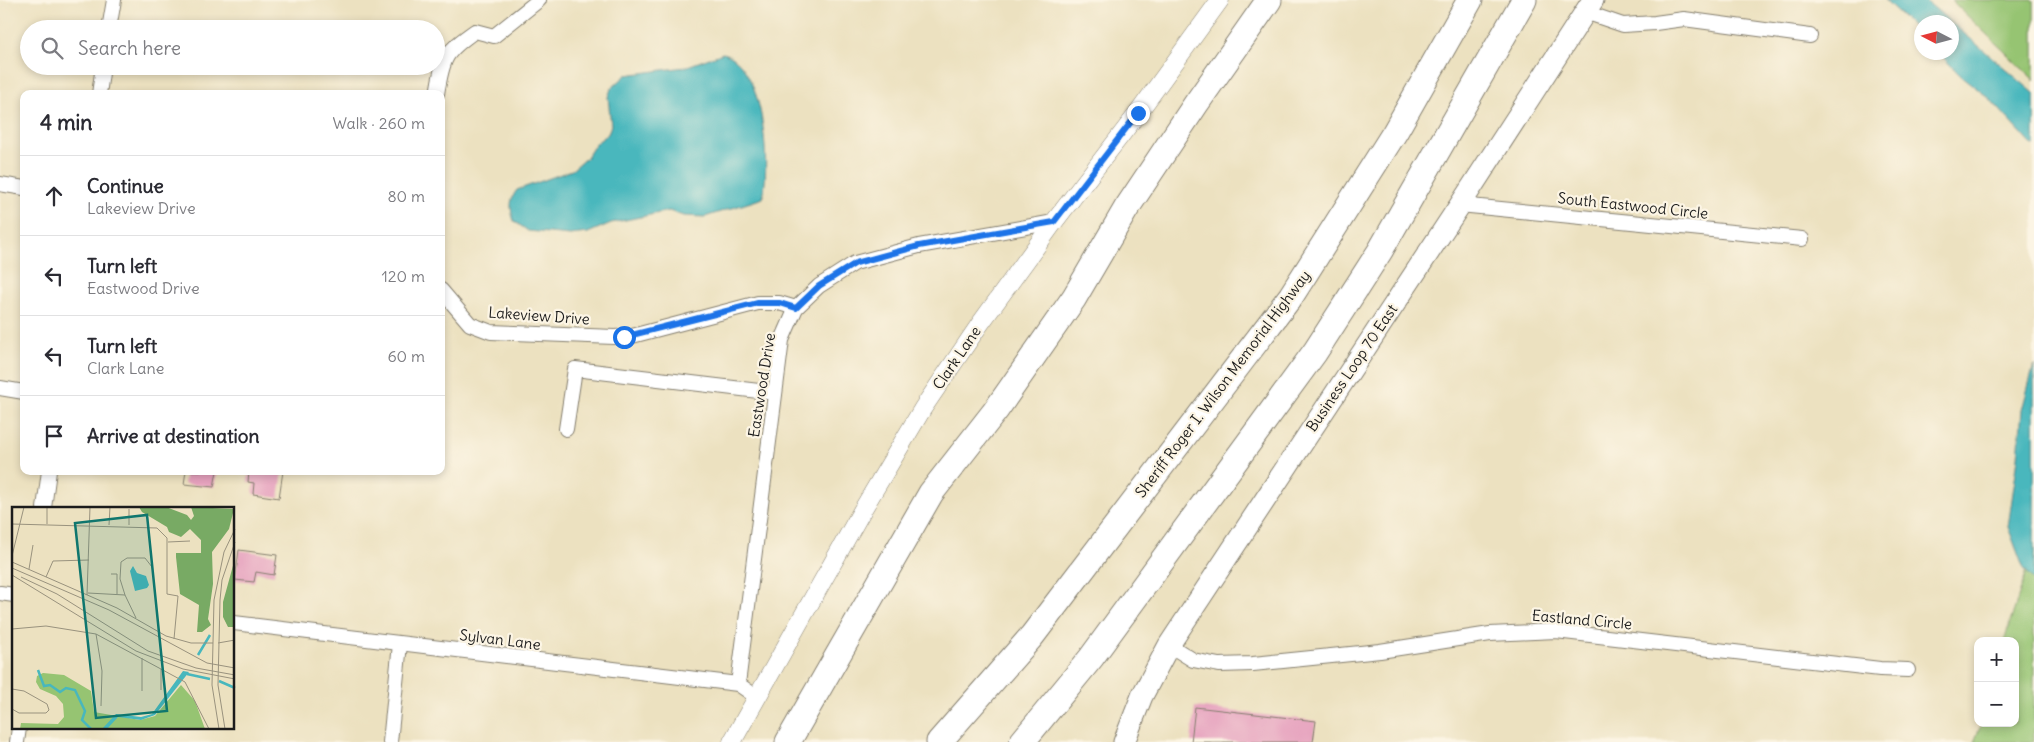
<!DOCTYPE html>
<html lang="en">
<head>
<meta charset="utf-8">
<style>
  :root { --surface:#fff; --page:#f2f2f3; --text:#2b2b33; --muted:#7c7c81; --line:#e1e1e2 }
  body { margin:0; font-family:Delius,sans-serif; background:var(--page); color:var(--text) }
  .controls { position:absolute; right:15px; bottom:15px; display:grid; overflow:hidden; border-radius:10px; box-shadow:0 2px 8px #0003 }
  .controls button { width:45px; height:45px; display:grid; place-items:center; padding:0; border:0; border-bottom:1px solid var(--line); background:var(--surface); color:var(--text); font:25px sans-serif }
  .compass { position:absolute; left:1914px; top:15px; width:45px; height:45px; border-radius:50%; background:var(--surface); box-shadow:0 2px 8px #0003; rotate:276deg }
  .stop { position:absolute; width:15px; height:15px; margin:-11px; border:4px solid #1a73e8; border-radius:50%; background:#fff }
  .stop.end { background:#1a73e8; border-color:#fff; box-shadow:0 1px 5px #0008 }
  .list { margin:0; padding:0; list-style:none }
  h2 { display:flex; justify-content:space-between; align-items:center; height:65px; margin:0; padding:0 20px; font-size:21px }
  h2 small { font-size:16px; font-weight:400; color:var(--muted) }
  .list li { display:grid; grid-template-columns:32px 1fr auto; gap:15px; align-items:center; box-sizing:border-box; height:80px; padding:0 20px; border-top:1px solid var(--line) }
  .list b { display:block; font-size:19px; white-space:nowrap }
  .list p { margin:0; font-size:16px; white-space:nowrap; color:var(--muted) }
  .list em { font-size:16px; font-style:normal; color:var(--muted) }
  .icon { flex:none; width:28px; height:28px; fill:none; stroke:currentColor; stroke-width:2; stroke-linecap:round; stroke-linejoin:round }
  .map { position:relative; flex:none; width:2034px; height:742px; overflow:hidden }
  .search { position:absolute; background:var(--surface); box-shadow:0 2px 8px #0003; left:20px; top:20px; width:425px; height:55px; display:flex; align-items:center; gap:12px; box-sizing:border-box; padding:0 18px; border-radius:28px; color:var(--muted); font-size:19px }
  .panel { position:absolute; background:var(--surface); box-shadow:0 2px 8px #0003; left:20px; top:90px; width:425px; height:385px; border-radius:10px }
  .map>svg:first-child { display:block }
</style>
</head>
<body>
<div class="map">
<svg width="2034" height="742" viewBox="0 0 2034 742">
  <rect width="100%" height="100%" fill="#fcf5e5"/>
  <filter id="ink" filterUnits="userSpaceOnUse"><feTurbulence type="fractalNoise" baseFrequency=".02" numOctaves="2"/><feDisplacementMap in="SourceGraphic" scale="10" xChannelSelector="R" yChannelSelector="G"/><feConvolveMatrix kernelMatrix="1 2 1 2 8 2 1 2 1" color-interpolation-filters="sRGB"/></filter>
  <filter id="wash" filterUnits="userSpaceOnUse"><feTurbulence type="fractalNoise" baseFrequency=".0096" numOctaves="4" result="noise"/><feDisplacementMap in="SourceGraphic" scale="20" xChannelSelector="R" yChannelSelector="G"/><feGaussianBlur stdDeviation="1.12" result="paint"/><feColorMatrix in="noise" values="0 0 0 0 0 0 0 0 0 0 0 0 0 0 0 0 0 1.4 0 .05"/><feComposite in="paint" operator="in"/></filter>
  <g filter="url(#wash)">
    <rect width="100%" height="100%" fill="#ece1c0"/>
    <g fill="#96c472" stroke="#597047">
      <path d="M1951,0H2034V81L2033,79Z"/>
      <path d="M2034,549V742H1974L1982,723H2015V641H2004Z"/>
    </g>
    <g fill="#48b7bd" stroke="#326a6c">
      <path d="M1885,0H1925L2034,93V147L1989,98L1960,75L1939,53L1952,52V22H1922L1921,34Z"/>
      <path d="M723,53C765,64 770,164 763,198L705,217L683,216L669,211L611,223L588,233L570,235L528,231L514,221C510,209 509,200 517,190L572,170L587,157L596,143L608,134L611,125L608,97L611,89L626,75L685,67Z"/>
      <path d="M2034,365V581L2023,567L2008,527L2018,458L2022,410Z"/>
    </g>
    <g id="blocks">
      <g fill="#e6a1be">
        <path d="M186,471H217L214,487L184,484Z"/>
        <path d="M249,471H283L279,498L253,494L254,483L248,482Z"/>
        <path d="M239,550L277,555L274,575L256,572L254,582L235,580Z"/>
        <path d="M1195,707L1316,721L1313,742H1191Z"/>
      </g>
    </g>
  </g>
  <g filter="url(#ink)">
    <use href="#blocks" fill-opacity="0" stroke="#847e6e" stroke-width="1"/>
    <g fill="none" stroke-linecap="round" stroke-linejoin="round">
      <g stroke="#847e6e" stroke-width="16">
        <g id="minor">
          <path d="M1585,12L1623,25L1655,23L1684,19L1810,36"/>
          <path d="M109,29L114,0"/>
          <path d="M99,94L103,66"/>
          <path d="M437,94C443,57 445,52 475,31L494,36L539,0"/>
          <path d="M0,184L24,188"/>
          <path d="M1460,205L1802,239"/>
          <path d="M441,290L470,324L491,332L614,337L632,336L758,303H779L796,308"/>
          <path d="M0,388L24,392"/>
          <path d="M566,429L575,369L775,393"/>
          <path d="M44,508L49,471"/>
          <path d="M0,593L14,595"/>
          <path d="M234,623L738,684L758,698"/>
          <path d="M1169,645L1193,660L1219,665L1253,664L1380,651L1490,634L1556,631L1880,669L1908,670"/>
          <path d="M738,684L782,340L796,308L819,286L855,263L919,246L1054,222"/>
          <path d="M17,742L19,728"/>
          <path d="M390,742L400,644"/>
        </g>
      </g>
      <g stroke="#847e6e" stroke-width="19">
        <path id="tertiary" d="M732,742L863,509L923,408L980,324L1054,222L1138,113L1220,0"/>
      </g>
      <g stroke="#847e6e" stroke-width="23">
        <path id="primary" d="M1124,742L1142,696L1169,645L1460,205L1593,0"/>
      </g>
      <g stroke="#847e6e" stroke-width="27">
        <g id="motorway">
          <path d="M788,742L931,493L996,410L1074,298L1126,209L1196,104L1269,0"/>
          <path d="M939,742L1032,636L1291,296L1395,132L1470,0"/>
          <path d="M1022,742L1091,658L1315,352L1380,251L1524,0"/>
        </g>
      </g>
      <use href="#minor" stroke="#fff" stroke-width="14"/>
      <use href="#tertiary" stroke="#fff" stroke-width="18"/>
      <use href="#primary" stroke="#fff" stroke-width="21"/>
      <use href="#motorway" stroke="#fff" stroke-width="25"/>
    </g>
  </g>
  <g fill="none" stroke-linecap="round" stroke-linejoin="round" filter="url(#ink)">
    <path stroke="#1a73e8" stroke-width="6" d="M624,337L758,303H780L796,308L819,286L856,263L919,246L1054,222L1138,113"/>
  </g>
  <g text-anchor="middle" stroke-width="4.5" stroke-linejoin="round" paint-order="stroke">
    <g font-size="15" fill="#1c1c1c" stroke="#fcf5e5">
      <text transform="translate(1633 206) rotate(6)" y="5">South Eastwood Circle</text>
      <text transform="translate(539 316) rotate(4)" y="5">Lakeview Drive</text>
      <text transform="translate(957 358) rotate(-56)" y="5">Clark Lane</text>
      <text transform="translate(1352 368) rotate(-56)" y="5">Business Loop 70 East</text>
      <text transform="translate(1223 384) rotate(-53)" y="5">Sheriff Roger I. Wilson Memorial Highway</text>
      <text transform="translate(762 385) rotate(-81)" y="5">Eastwood Drive</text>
      <text transform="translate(1582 620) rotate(5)" y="5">Eastland Circle</text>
      <text transform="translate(500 640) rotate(7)" y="5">Sylvan Lane</text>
    </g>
  </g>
  <g transform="translate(12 507)">
    <rect width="222" height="222" fill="#ece1c0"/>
    <path d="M31,166L52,168L79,184L82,205L128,213L143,209L169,178L183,194L193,222H8L9,216L46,217L52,210L51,197L44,189L28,182L24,175L25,169Z" fill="#96c472"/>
    <path d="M127,0H154L175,8L179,13L182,9L179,0L222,2L217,22L200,45L201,77L196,112L199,118L190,125H185L187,98L168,87L164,50V46H189V33L178,22L169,30L157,25L155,20L130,5ZM222,55V120H216L211,110V95Z" fill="#78aa64"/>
    <path d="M121,59L125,66L134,69L137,78L135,81L123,84L118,64ZM171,164L177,165L143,208L129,213L106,210L95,222H90L104,207L129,210L140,207Z" fill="#48b7bd"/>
    <path fill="none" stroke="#48b7bd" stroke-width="2.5" d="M186,148L198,128M26,163L32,179L38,178L48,185L54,181L63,183L73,204L70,213L79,222M175,167L198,172M207,174L223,181"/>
    <path fill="none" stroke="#99927e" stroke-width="1" d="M0,17L145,21L155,31V87L166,89L162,132M35,17V0M97,18L98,0M117,18V2M156,35L178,34M0,49L12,0M0,55L105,101L154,129L179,136H201M0,61L97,103L195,156L223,161M17,62L21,38M99,67H105V87M0,68L124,144L171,162L223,172M9,70L45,87L136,144L184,161L223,168M34,70L41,54L77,53M76,86L113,88L124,111M75,88L78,0M113,88L108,72L109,55L115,51H133L140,60M0,122L34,119L84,127L173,175L197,222M84,127L90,164L89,199M206,136L223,133M130,151V184M149,162V183M0,182L12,184L35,197L37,203L34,206H7L0,202M207,222L200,178L202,93L212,45L223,22M213,222L206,178L208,93L210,73L223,35"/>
    <path fill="#0f766e" fill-opacity="0.15" stroke="#0f766e" stroke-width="2.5" d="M135,8L155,204L84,211L63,16Z"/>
    <rect width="222" height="222" fill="none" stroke="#1c1c1c" stroke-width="2.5"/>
  </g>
</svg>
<div class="controls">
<button>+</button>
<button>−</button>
</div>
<svg class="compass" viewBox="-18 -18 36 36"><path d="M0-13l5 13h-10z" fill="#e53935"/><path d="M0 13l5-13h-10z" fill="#7c7c81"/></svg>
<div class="stop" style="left:624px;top:337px"></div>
<div class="stop end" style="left:1138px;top:113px"></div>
<div class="search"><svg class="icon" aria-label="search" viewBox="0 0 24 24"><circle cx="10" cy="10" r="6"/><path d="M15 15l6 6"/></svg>Search here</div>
<section class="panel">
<h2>4 min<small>Walk · 260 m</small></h2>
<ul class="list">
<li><svg class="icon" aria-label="ahead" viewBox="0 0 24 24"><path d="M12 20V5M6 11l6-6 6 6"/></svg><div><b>Continue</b><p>Lakeview Drive</p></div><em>80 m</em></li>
<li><svg class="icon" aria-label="left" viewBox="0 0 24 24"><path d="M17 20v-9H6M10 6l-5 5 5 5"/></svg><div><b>Turn left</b><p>Eastwood Drive</p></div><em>120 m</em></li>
<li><svg class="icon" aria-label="left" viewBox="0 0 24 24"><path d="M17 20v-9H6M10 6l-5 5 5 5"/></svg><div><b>Turn left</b><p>Clark Lane</p></div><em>60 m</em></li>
<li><svg class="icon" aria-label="arrive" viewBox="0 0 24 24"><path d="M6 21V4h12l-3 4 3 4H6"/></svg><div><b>Arrive at destination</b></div></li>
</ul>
</section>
</div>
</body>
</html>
